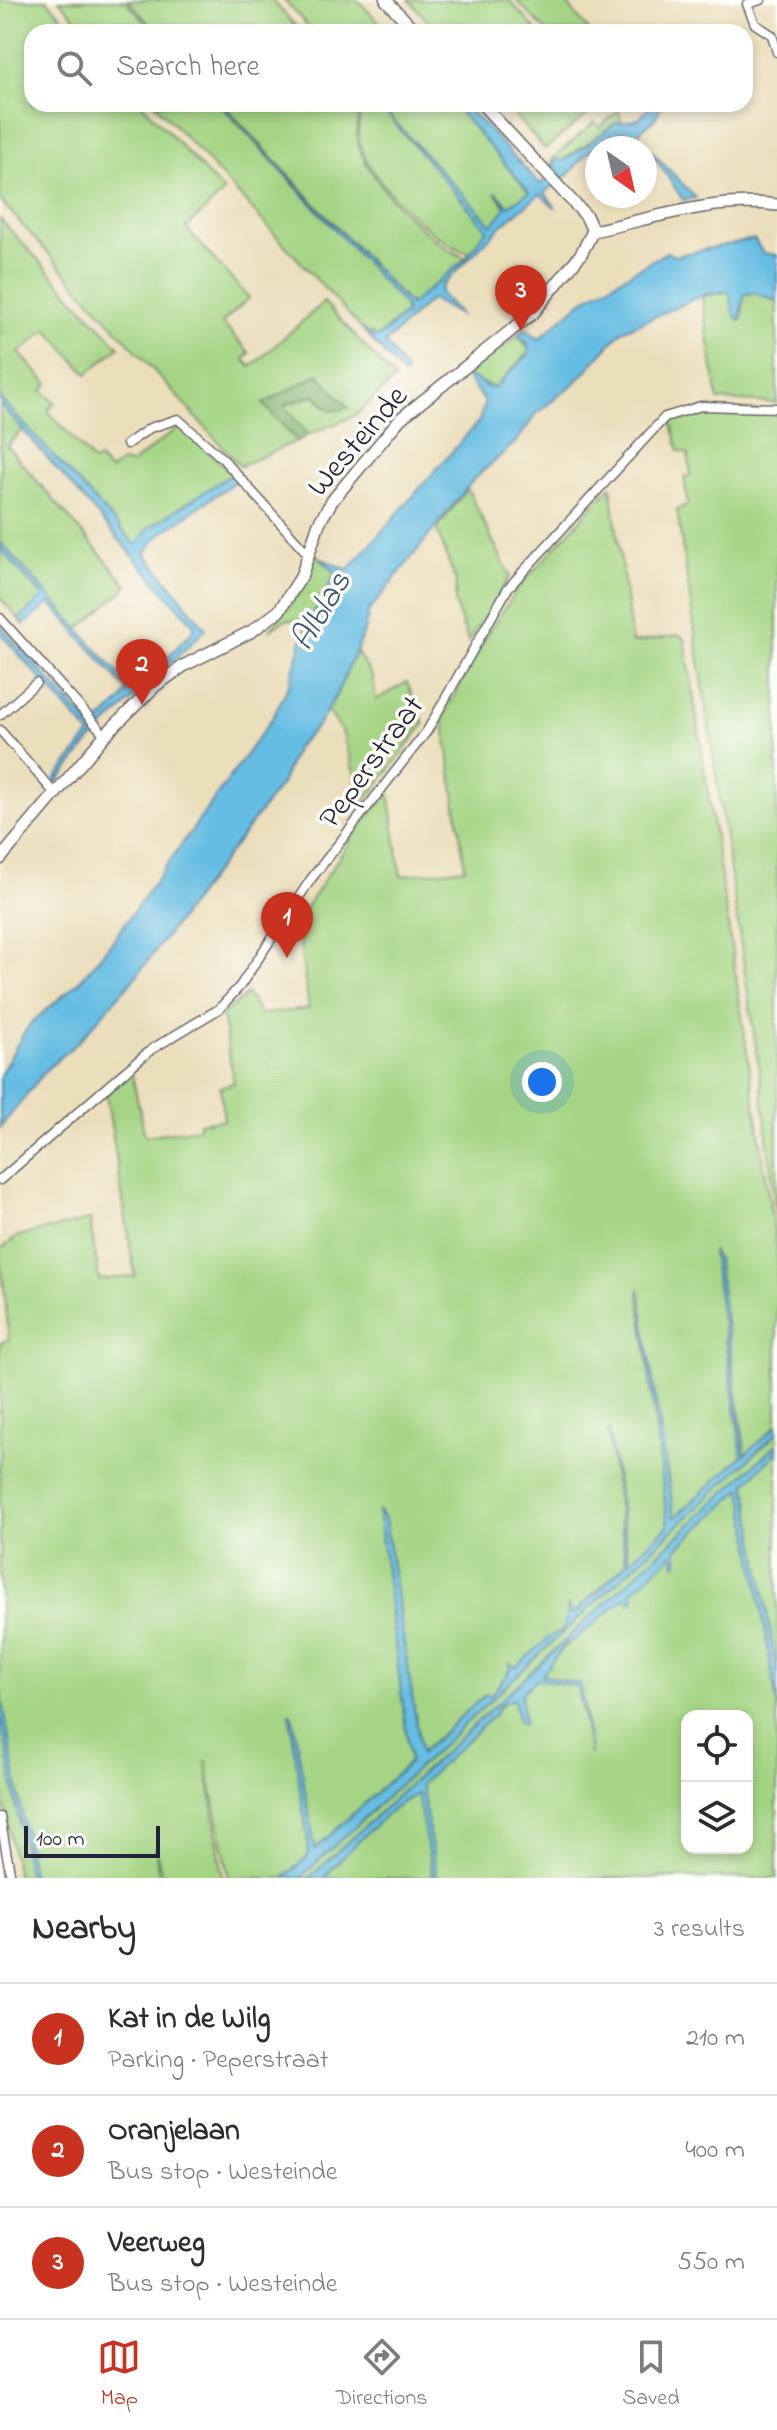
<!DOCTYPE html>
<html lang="en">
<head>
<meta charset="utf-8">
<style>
  :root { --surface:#fff; --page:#f7f7f7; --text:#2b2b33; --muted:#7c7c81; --line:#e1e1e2; --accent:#c8321e }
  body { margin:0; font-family:"Indie Flower",sans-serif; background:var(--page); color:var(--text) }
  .controls { position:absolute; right:24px; bottom:24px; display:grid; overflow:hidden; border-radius:16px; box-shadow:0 4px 12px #0003 }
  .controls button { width:72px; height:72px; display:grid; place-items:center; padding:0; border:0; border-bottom:2px solid var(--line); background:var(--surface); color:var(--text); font:40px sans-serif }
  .compass { position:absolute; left:585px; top:136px; width:72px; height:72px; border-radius:50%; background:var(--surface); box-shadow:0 4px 12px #0003; rotate:146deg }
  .scale { position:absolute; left:24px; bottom:20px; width:136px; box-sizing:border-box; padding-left:8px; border:4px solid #22223b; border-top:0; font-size:22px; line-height:28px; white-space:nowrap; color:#22223b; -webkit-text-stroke:6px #fdfcf7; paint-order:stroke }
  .you { position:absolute; left:542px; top:1082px; width:28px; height:28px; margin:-20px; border:6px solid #fff; border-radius:50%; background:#1a73e8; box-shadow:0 0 0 12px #1a73e833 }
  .badge { display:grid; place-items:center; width:52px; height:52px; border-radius:50%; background:var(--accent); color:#fff; font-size:26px; font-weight:700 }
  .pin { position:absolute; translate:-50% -66px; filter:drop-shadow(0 2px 4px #0008) }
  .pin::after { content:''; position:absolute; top:42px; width:28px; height:24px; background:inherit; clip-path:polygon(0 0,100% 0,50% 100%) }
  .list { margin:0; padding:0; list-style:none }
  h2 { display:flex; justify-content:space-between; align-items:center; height:104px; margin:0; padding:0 32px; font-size:34px }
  h2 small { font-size:26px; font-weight:400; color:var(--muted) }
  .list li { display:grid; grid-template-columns:52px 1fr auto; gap:24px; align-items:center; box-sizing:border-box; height:112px; padding:0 32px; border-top:2px solid var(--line) }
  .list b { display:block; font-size:30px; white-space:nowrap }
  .list p { margin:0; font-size:26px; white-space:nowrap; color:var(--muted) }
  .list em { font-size:26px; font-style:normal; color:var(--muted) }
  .icon { flex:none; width:44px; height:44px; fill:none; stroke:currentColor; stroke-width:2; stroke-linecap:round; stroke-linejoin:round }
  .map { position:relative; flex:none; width:777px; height:1878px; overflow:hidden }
  .search { position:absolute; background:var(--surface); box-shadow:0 4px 12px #0003; left:24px; right:24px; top:24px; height:88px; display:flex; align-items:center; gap:20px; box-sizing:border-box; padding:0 28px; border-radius:24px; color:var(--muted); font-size:30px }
  .sheet { height:440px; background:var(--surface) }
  nav { display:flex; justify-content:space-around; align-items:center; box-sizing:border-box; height:112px; border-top:2px solid var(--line); background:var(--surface); font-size:22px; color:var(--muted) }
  nav a { display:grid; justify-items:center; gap:4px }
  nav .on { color:var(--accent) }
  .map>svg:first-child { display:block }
</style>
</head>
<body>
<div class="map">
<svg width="777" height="1878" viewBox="0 0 777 1878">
  <rect width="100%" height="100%" fill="#fdfcf7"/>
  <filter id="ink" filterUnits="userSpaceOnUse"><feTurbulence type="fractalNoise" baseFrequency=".0125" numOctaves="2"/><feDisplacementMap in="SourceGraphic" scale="16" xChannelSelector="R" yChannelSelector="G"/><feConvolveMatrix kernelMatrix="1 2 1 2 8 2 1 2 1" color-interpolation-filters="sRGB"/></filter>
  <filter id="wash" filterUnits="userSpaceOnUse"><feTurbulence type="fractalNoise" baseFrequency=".006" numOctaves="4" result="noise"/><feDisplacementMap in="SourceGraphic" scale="32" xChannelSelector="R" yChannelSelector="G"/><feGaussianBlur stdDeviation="1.8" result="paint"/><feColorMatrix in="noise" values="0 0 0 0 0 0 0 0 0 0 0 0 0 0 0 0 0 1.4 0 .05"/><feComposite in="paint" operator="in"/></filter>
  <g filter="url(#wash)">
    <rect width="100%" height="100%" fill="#ebdebb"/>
    <g fill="#a5d584" stroke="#647c60" stroke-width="2" fill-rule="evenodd">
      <path d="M0,0H47L76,32H32V104H142L224,192L186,228L249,298L222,323L250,353L244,359L251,367L324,302L395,379L356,415L308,435L283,406L315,395L326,408L319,374L264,404L297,441L240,466L0,200Z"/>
      <path d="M59,0H125L154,32H88Z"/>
      <path d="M128,0H272L301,32H157Z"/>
      <path d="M284,0H358L388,32H313Z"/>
      <path d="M409,0H509L538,32H438Z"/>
      <path d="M516,0H564L590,32H547Z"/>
      <path d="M155,104H220L403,303L406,312L377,337L363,330Z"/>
      <path d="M223,104H358C359,116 355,129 358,142C365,180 431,245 466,258L415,303H408Z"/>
      <path d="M361,104H453L529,192L509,206L495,193L506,207L492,225L399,128L486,225L487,230L470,253C436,245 366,178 359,141C357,130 360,116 361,104Z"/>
      <path d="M504,104H600L545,149Z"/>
      <path d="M619,111L621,121L561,161L555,172L551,167L553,158L595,122L599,127Z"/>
      <path d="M0,219L119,347L87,374L47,329L19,353L48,384L42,391L55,402L48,411L94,462L99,459L110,471L121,462L131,464L178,428L186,430L232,474L150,527L136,546L25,426L7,446L128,586L79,629L0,542Z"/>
      <path d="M729,291L742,319L744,294L755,293L777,301V403L718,400L702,297Z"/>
      <path d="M518,335L530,351L494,388L465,376Z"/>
      <path d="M706,409L777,411V1225L761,1081L677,510L688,504L684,477L691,475L688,453L679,451L671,420Z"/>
      <path d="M611,486L632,643L680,635L685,640L777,1250V1425L746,1456L717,1259L713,1253L742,1456L674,1518L639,1293L668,1526L629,1563L608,1432L627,1563L567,1619L562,1631L516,1667L510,1664L509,1671L490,1696L486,1694L420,1753L385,1520L379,1512L410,1762L315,1849L290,1714L309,1849V1855L284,1878H229L206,1760L223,1878H163L155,1847L159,1878H17L0,1777V1343L9,1339L0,1250L18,1236L90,1220L99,1280L135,1276L106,1094L131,1070L145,1136L199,1128V1123L224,1120L220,1087L234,1083L222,1015L247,994L260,1014L309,1009L297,921L355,833L389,792L401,876L465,868L443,717L488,633L518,588Z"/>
      <path d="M467,488L510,576L468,642L455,603L456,582L437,530Z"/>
      <path d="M0,548L44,597L19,619L0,598Z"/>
      <path d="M316,554L336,573L310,620H285L269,631L301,591Z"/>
      <path d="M356,651L373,678L376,700L407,682L424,724L363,804L342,731L327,710Z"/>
      <path d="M777,1433V1444L309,1878H300Z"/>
      <path d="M777,1451V1878H315ZM687,1716H747V1848H687Z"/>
    </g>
    <path fill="#84b672" stroke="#536c56" stroke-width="2" d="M318,374L349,408L331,411L315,395L284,405L308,435L297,441L263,404Z"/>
    <g fill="#66bde3" stroke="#44708f" stroke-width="2">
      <path d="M220,104L410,305L466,258L487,229L378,104L492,225L506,207L496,192L509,206L529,192L453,104H464L540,184L558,170L553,164L557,159L565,161L615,123L639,119L652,104H662L655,119L639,132L640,139L696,198L683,200L655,158L625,131L586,154L569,174L545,192L556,208L540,194L501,226L442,286L440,293L461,316L431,299L385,343L406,371L404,376L363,330L373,338L382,335L406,313L404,305Z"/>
      <path d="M754,239L763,253L777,255V301L755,293L744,294L740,321L735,316L729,291L705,294L622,331L576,382L537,413L517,441L474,479L369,611L362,638L335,697L319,724L296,748L281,784L137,975L79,1041L47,1069L0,1128V1075L22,1036L31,1023L80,981L111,943L273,717L289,685L306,627L336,573L320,558L348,570L479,421L485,402L467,378L473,377L486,387L494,388L529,354L528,344L518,335L525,328L539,339L582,301L667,252L674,256Z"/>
      <path d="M0,398L136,545L150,527L232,474L237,480L158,536L145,553L206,629L94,737L57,783L54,781L90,734L0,633V625L93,728L123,699L127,690L50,603L24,625L19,619L43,597L0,548V542L130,686L138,687L193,631L194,625L0,404Z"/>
      <path d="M712,1250L717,1259L745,1455L777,1425V1433L300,1878H284L308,1856L309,1849L289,1712L293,1718L315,1849L410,1762L378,1510L385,1520L421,1753L486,1694L490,1696L509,1672L510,1664L516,1667L552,1635L562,1631L567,1619V1604L572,1614L580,1609L626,1564L609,1430L629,1562L668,1526L639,1289L674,1518L742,1456Z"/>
      <path d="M777,1444V1452L746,1483L777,1672V1704L742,1489L676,1549L678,1563L675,1564L672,1555L632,1592L634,1601L630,1602L626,1597C614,1606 576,1642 566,1643L542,1675L581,1684L590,1754L578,1687L537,1679L521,1694L524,1724H519L514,1699L500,1704L495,1714L421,1784L437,1878H433L417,1794C394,1803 342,1857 324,1878H309Z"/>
      <path d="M0,1686L33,1878H29L0,1713Z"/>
    </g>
  </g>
  <g filter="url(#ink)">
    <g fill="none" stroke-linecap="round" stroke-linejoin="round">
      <g stroke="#686468" stroke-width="11">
        <g id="minor">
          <path d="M761,0L747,4L755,24L772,35L777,52"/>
          <path d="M127,444L150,428L178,419L223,459L309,555"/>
          <path d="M0,618L105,735"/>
          <path d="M0,715L36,683"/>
          <path d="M0,730L56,795"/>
          <path d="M0,1180L122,1074L152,1049L219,1009L240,986L311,879L427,731L508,588L665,417L701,406L777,408"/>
          <path d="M0,1817L11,1878"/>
        </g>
      </g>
      <g stroke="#686468" stroke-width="14">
        <g id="tertiary">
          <path d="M386,0L416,32"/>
          <path d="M482,104L586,216L593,231"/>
          <path d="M593,231C655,218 713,197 777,205"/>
          <path d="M0,859L105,735L155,686L185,665L252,631L279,611L301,577L319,523L332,501L400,419L533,313L581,254L593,231"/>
        </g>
      </g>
      <use href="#minor" stroke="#fff" stroke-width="8"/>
      <use href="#tertiary" stroke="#fff" stroke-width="11"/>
    </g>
  </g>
  <g text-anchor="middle" stroke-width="7" stroke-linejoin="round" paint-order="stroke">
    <g font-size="32" fill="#22223b" stroke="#fdfcf7">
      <text transform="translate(356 440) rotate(-49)" y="11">Westeinde</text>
      <text transform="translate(370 761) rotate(-54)" y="11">Peperstraat</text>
    </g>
    <g font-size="34" font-style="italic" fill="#3a5876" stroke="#fdfcf7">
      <text transform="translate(319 610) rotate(-59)" y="12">Alblas</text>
    </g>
  </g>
</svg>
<div class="controls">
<button><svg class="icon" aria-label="locate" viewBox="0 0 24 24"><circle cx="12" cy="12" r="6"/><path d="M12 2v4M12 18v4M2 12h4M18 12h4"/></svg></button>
<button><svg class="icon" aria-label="layers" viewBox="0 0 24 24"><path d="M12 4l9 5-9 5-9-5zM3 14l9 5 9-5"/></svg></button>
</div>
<svg class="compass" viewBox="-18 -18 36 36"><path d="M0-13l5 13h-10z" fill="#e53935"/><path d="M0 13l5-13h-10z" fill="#7c7c81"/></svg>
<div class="scale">100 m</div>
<div class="you"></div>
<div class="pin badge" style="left:287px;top:958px">1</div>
<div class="pin badge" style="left:142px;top:705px">2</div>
<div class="pin badge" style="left:521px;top:331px">3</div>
<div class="search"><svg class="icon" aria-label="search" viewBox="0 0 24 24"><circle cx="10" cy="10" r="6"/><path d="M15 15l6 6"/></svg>Search here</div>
</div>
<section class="sheet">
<h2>Nearby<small>3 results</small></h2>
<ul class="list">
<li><span class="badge">1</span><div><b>Kat in de Wilg</b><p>Parking · Peperstraat</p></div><em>210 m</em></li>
<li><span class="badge">2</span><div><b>Oranjelaan</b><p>Bus stop · Westeinde</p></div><em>400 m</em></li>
<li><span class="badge">3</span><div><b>Veerweg</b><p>Bus stop · Westeinde</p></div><em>550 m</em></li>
</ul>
</section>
<nav>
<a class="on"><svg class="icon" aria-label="map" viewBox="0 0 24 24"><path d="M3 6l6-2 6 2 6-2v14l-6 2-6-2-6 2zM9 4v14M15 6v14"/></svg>Map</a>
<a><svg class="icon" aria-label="directions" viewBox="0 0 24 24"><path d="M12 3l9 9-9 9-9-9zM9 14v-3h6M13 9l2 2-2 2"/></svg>Directions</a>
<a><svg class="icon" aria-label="saved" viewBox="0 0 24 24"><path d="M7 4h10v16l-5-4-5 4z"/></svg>Saved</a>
</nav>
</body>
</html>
